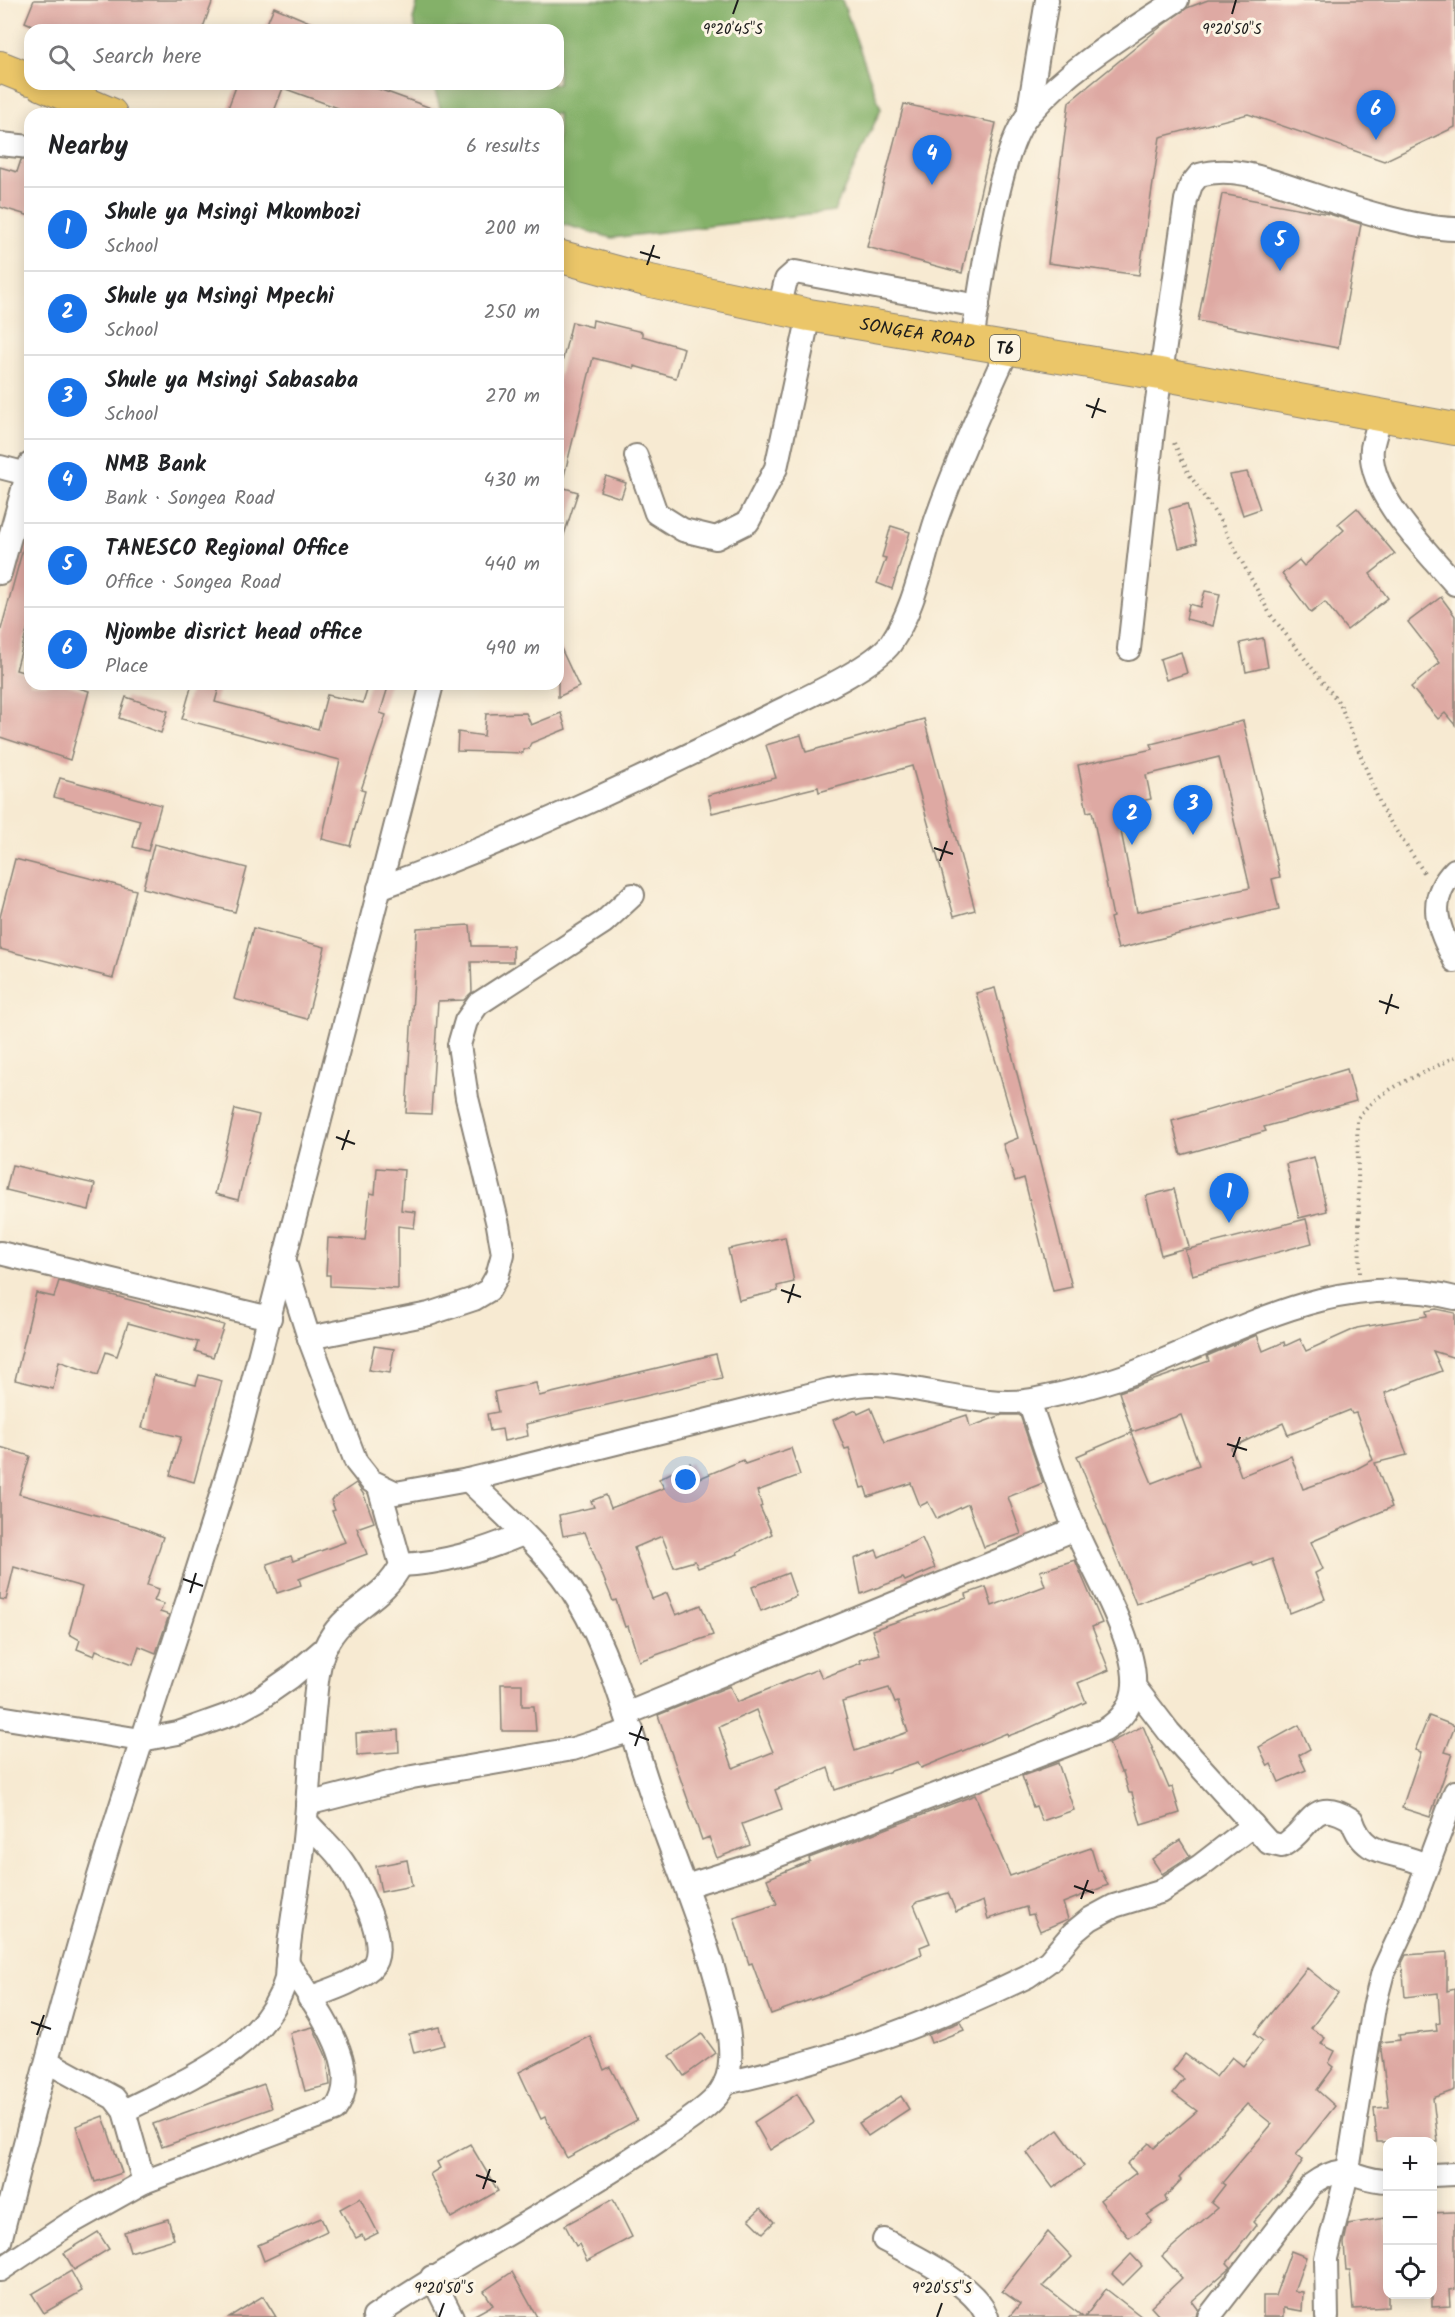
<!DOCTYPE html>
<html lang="en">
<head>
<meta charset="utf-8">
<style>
  :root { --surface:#fff; --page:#f6f6f6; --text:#202124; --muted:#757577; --line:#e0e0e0; --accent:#1a73e8 }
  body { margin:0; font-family:Kalam,sans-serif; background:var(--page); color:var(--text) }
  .controls { position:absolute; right:18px; bottom:18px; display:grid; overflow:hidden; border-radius:12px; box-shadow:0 3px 15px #0003 }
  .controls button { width:54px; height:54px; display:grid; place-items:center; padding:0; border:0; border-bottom:2px solid var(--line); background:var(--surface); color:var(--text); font:30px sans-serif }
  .you { position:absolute; left:686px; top:1480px; width:21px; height:21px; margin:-15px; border:4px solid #fff; border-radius:50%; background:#1a73e8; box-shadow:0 0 0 9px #1a73e833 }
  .badge { display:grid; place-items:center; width:39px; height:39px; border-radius:50%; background:var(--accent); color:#fff; font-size:20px; font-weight:700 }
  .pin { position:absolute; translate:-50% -50px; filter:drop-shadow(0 2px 3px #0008) }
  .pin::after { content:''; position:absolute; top:32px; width:21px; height:18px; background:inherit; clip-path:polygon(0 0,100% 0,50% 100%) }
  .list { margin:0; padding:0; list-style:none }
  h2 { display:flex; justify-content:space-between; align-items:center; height:78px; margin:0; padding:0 24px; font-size:26px }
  h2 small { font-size:20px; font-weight:400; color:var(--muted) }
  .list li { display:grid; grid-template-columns:39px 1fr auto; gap:18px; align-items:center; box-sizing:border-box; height:84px; padding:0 24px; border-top:2px solid var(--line) }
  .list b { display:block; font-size:22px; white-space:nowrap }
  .list p { margin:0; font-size:20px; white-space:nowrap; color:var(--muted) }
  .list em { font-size:20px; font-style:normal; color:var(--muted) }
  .icon { flex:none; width:33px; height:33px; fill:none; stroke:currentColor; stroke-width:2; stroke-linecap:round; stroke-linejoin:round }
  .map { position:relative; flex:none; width:1455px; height:2317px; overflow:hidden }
  .search { position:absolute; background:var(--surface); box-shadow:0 3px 15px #0003; left:24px; top:24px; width:540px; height:66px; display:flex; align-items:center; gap:15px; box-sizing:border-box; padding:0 21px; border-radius:18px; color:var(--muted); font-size:22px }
  .panel { position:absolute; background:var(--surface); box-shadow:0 3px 15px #0003; left:24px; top:108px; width:540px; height:582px; border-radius:18px }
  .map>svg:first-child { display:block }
</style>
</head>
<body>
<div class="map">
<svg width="1455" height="2317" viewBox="0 0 1455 2317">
  <rect width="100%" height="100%" fill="#fcf5e5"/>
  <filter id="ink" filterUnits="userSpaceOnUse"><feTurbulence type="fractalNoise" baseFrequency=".0167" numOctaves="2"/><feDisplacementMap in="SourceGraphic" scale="12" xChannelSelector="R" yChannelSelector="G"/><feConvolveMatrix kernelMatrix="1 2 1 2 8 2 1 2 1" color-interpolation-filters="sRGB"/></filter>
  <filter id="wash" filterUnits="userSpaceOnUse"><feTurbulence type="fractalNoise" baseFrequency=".008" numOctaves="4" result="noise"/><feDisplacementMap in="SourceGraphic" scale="24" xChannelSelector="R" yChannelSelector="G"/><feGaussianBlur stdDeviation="1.35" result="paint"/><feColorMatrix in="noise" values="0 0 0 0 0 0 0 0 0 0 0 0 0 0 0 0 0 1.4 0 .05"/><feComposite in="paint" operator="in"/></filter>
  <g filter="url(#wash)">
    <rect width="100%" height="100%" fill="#f7ead2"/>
    <path fill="#84b169" stroke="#506642" stroke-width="1.5" d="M418,0H842L881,109L834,211L612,238L558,223V114H442L433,84H558V30H416L413,20Z"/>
    <g id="blocks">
      <g fill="#dea9a3" fill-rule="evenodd">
        <path d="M34,0H213L202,30H43L25,22Z"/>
        <path d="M1208,0H1455V127L1384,161L1248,114L1160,137L1139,275L1048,263L1069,102L1163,25L1187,8Z"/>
        <path d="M274,7L328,30H264Z"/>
        <path d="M237,84H365L442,112L336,114L338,108L283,88L273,114H243L228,108Z"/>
        <path d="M904,104L996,123L962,273L867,247Z"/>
        <path d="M21,160H30V216L0,207V167L17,172Z"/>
        <path d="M1222,194L1329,214L1361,224L1338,348L1198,321Z"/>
        <path d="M593,320L642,332V336L684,348L676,378L634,366V368L593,358L564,476L558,475V379L572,322L592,327Z"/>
        <path d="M1247,472L1260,509L1243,515L1230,475Z"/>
        <path d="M606,476L626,483L621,498L600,491Z"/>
        <path d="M558,486L578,492L561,544H558Z"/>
        <path d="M1187,504L1197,543L1179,548L1169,509Z"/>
        <path d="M1357,508L1395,554L1370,574L1388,598L1347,630L1325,602L1311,613L1282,574L1299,560L1304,566L1344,530L1338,524Z"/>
        <path d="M891,526L910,532L892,589L877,583L886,558L882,557Z"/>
        <path d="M25,541L30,542V619L16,670L30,674V684H65L89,691L70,760L0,737V633Z"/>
        <path d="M1205,591L1220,594L1213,626L1186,619L1189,604L1200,607Z"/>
        <path d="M1441,597L1455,616V725L1445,713L1438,719L1411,687L1440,663L1408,622Z"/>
        <path d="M1263,638L1268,667L1246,672L1240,643Z"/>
        <path d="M558,642L579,687L558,697Z"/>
        <path d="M1181,652L1187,673L1166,680L1160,659Z"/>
        <path d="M192,684H220L215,702L318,729L327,695L363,703L369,684H389L380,713L386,715L361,790L365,791L350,846L322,839L340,760L182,719Z"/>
        <path d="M126,697L168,711L161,733L119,718Z"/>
        <path d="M526,713L531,725L561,713L566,729L531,743L528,749H523V753L457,751L458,732L484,736L486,714Z"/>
        <path d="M924,719L975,910L954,916L912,766L819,792L818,787L712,813L708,795L776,778L766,745L801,735L806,752Z"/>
        <path d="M1243,721L1280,877L1272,879L1279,909L1118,949L1110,918L1113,917L1092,811L1087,812L1078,765L1153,749L1151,744ZM1219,757L1250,888L1137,912L1116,806L1151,799L1146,775Z"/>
        <path d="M60,778L161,805L148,851L133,847L140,820L54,797Z"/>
        <path d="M154,844L247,868L235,912L143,888Z"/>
        <path d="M15,859L136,890L113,978L0,949V917Z"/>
        <path d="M470,925L472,946H513V962H471L472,992L464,1000L438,1001L431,1114L406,1113L417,928Z"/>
        <path d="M253,928L325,947L307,1019L234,999Z"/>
        <path d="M995,988L1072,1287L1053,1291L1024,1178L1015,1181L1003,1144L1018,1138L976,993Z"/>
        <path d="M1347,1069L1356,1101L1264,1127L1266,1131L1181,1155L1172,1121Z"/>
        <path d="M235,1109L259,1115L238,1200L215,1194Z"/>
        <path d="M1314,1157L1327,1211L1299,1218L1286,1164Z"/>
        <path d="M12,1165L95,1184L89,1210L6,1190Z"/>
        <path d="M377,1168L404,1170L401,1210L416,1212L414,1228L398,1226V1289L330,1286V1275H326L328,1238L365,1240L370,1193L375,1194Z"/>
        <path d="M1174,1189L1189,1247L1161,1255L1146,1196Z"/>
        <path d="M1306,1219L1312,1243L1192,1275L1185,1250Z"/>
        <path d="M785,1237L794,1282L777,1286L778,1291L739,1300L728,1249Z"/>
        <path d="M59,1281L224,1325L213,1357L195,1351L198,1342L128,1323L117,1356L106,1352L98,1375L59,1361L53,1389L15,1380L36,1293L54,1297Z"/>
        <path d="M1436,1309L1455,1313V1358L1433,1351L1442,1371L1385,1393L1407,1455L1375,1463L1392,1507L1311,1542L1323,1569L1315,1573L1325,1599L1290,1613L1272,1559L1254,1566L1252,1562L1136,1604L1077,1456L1131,1433L1152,1483L1199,1465L1181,1415L1132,1432L1119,1392L1209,1361L1207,1356L1257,1335L1263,1351L1284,1342L1285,1346L1300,1339L1306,1351L1357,1328L1427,1316L1426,1311ZM1350,1410L1352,1414L1356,1413L1373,1460L1349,1473L1303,1489L1291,1456L1241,1476L1231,1448L1283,1423L1288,1435Z"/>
        <path d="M374,1346L394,1349L390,1373L369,1370Z"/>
        <path d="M716,1354L722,1378L526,1424L528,1436L504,1441L502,1429L490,1431L487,1414L498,1412L494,1392L536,1383L539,1396Z"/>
        <path d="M154,1375L196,1385L199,1375L222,1381L194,1482L170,1475L181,1437L142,1428Z"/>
        <path d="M871,1408L885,1442L967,1415L970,1427L1002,1415H1020L1043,1483L1008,1497L1021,1534L984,1547L968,1504L937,1519L928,1502L920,1506L911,1483L868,1497L865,1487L861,1488L849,1448L845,1449L833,1420L856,1410L858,1414Z"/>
        <path d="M0,1447L30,1456L19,1494L136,1526L163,1537L147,1585L159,1589L154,1601L164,1604L160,1612L169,1615L156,1653L139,1646L133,1664L96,1650L94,1656L77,1649L80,1640L69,1634L82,1587L14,1567L6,1600L0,1599Z"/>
        <path d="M791,1448L800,1475L757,1491L762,1506L760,1507L772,1534L737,1552L738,1554L698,1568L695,1561L674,1567L662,1536L634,1548L652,1599L667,1593L676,1615L701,1605L713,1635L639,1661L628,1626L625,1627L616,1600L613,1601L585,1532L563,1536L559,1515L594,1507L591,1501L606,1495L611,1508L664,1488L659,1479L690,1463L698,1479L743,1460L745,1464Z"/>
        <path d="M356,1483L364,1495L374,1522L357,1528L367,1554L299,1579L301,1585L277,1593L267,1564L291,1556L293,1561L345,1542L332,1511L335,1510L331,1500Z"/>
        <path d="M922,1538L935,1568L905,1581L903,1578L861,1594L854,1559L876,1550L879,1557Z"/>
        <path d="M1075,1560L1102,1623L1092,1627L1109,1670L1078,1683L1086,1702L1027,1729L1008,1736L1007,1733L921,1768L918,1762L835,1790L828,1768L775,1790L782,1809L742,1824L750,1845L717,1858L709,1837L702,1840L658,1715L730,1686L737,1702L818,1669L822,1678L861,1663L860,1660L880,1654L872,1630L967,1598L966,1594L986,1587L992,1606L1045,1586L1040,1571ZM889,1688L895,1703L898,1702L908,1732L855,1751L842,1702ZM756,1710L773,1752L733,1768L719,1727Z"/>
        <path d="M788,1573L796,1596L761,1611L752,1587Z"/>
        <path d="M501,1684H522V1706H534L536,1731H502Z"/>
        <path d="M1429,1716L1455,1726L1445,1752L1452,1754L1430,1817L1402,1808L1421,1752L1415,1750Z"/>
        <path d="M1299,1725L1310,1749L1299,1755L1306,1770L1279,1782L1271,1764L1268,1766L1259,1747Z"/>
        <path d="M1143,1726L1169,1788L1172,1787L1180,1813L1141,1825L1132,1793H1129L1123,1772H1121L1109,1743Z"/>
        <path d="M398,1730L399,1752L357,1755L356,1733Z"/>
        <path d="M1058,1763L1074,1810L1042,1821L1036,1806L1033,1807L1022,1776Z"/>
        <path d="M975,1795L1010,1876L1091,1848L1098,1871L1101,1870L1108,1885L1063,1903L1068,1919L1040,1931L1033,1914L1028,1915L1026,1907L988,1919L983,1901L956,1912L948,1893L917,1902L914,1905L930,1943L920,1947L922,1954L835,1991L771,2014L752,1963L749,1964L734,1918L777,1904L767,1879L810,1861L809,1858Z"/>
        <path d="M1180,1840L1190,1856L1162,1874L1152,1859Z"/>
        <path d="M407,1860L412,1886L381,1892L376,1866Z"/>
        <path d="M1447,1952V1991L1455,1989V2090L1433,2098L1438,2142H1377L1374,2108L1389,2107L1381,2050L1382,2042L1400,2040L1399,2035L1437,2031L1436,2024L1440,2023L1438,1993L1405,1997L1402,1963L1406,1955Z"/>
        <path d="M1307,1968L1338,1993L1311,2028L1325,2038L1321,2044L1335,2051L1329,2063L1334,2067L1317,2090L1335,2106L1296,2155L1303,2160L1289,2182L1253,2222L1256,2225L1227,2263L1231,2267L1192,2301L1198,2309L1196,2317H1160L1151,2307L1182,2278L1162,2256L1217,2208L1211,2203L1225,2185L1222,2183L1272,2124L1247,2104L1179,2178L1181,2180L1165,2197L1167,2202L1147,2215L1152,2221L1129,2238L1100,2200L1136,2173L1127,2164L1149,2143L1154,2148L1197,2111L1173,2093L1184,2079L1173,2070L1185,2054L1216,2077L1232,2057L1243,2066L1263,2041L1254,2034Z"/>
        <path d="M960,2022L964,2030L931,2043L928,2035Z"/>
        <path d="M313,2027L327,2058L330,2085L305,2091L290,2033Z"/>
        <path d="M439,2027L444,2045L414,2053L409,2034Z"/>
        <path d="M702,2034L716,2053L684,2076L670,2056Z"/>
        <path d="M590,2036L604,2070L610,2067L637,2120L567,2158L545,2117L541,2119L519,2072Z"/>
        <path d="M264,2084L272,2108L162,2147L153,2124Z"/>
        <path d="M797,2094L814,2122L770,2150L754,2122Z"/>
        <path d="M901,2096L909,2109L868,2136L859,2123Z"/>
        <path d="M103,2116L122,2173L95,2182L76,2126Z"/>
        <path d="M1058,2130L1084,2166L1053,2188L1027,2153Z"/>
        <path d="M470,2144L498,2191L451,2218L430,2174L440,2168L437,2162Z"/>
        <path d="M360,2198L378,2233L364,2240L362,2235L356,2238L340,2209Z"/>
        <path d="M613,2199L632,2237L587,2261L579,2244L576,2246L565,2225Z"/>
        <path d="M761,2208L774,2222L763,2233L749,2219Z"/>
        <path d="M1452,2212H1455V2289L1449,2290L1450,2306L1432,2307V2213Z"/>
        <path d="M321,2218L327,2231L264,2261L258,2245Z"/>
        <path d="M1385,2218L1388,2235V2307L1353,2309L1350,2271H1346L1344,2243L1348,2224Z"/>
        <path d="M168,2219L174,2239L130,2252L124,2232Z"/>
        <path d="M98,2232L109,2249L74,2270L64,2253Z"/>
        <path d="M1048,2232L1072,2257L1043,2286L1083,2317H1009L1020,2304L1002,2291Z"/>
        <path d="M1291,2251L1306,2257L1294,2291L1303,2292L1302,2311L1284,2308V2317H1263V2296H1275Z"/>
        <path d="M1131,2254L1142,2266L1123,2285L1112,2274Z"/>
        <path d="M71,2271L82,2291L44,2313L32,2294Z"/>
        <path d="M512,2272L537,2317H471L493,2305L484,2291Z"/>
        <path d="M1106,2289L1142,2317H1085Z"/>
        <path d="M263,2296L276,2317H229Z"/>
      </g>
    </g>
  </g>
  <g filter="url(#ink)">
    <use href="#blocks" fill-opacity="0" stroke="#8a8377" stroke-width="1.5"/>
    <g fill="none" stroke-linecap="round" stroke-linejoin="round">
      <g stroke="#8a8377" stroke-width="26">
        <g id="minor">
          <path d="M1028,115L1047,0"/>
          <path d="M0,144L30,147"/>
          <path d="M779,309L786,280L795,272L978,306"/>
          <path d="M972,341C981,288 997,151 1029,114C1070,67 1126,34 1177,0"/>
          <path d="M1381,416C1378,426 1374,437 1372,448C1367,493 1428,552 1455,584"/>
          <path d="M636,456L656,513L683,530L716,538L748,522L776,468L809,315"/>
          <path d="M0,467L27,474"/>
          <path d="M0,573L30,464"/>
          <path d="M1129,649L1154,422L1186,200L1191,185L1199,175C1237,164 1275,183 1311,194C1352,208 1413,228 1455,229"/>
          <path d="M1455,870C1425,900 1438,928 1455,961"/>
          <path d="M379,888C513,840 643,778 771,715C801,700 873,668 891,643C915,608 923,559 936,520C957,461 982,405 1008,349"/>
          <path d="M0,1253L270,1318"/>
          <path d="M284,1259L309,1338L356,1462L371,1481L396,1493L468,1480L829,1390C844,1388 860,1383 874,1384C922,1386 986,1409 1032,1400C1067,1393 1105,1384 1138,1371C1241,1330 1339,1269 1455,1298"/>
          <path d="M309,1338L429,1314L474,1299L489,1290L497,1276L503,1254L498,1225L467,1098L459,1045L466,1021L478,1004L604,922L633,895"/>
          <path d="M401,1565C445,1563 482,1551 523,1534"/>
          <path d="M1134,1686L1169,1732L1269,1843L1282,1846C1312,1829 1311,1794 1352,1820C1365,1861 1394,1848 1427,1866"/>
          <path d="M626,1714L1075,1529"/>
          <path d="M0,1717L141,1740L178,1733L234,1713L258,1700L291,1677L325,1648"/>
          <path d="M307,1804L412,1777L573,1749L632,1730"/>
          <path d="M306,1821C317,1834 330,1845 340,1858C355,1878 393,1946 371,1968C354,1983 330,1990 309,1998"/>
          <path d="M686,1886L753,1865L1105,1730C1121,1720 1133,1705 1134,1685C1137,1643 1093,1571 1076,1531C1058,1489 1044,1444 1029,1401"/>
          <path d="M48,2062L114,2098L124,2111L144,2182"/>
          <path d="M725,2083C830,2061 931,2023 1028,1976L1049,1961L1073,1933L1090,1919L1114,1906L1160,1892L1200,1866L1253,1825"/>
          <path d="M124,2111C184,2080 266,2050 286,1979C288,1929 301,1880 305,1829C309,1790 310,1750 314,1711C316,1691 317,1667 325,1648C341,1610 384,1601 401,1565L379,1487"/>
          <path d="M1432,2175L1455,2174"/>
          <path d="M884,2240C913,2255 976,2285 987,2317"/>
          <path d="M0,2241C30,2122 61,2003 96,1886C141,1736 194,1589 238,1439L432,684"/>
          <path d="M0,2270L69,2224L144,2182L335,2110C368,2066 309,2000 287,1961"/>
          <path d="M432,2277L452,2317"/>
          <path d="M374,2317C465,2255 564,2205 655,2143C672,2131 709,2109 720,2092C734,2073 731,2046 727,2023C711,1944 677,1869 651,1793C629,1729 614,1661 579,1602C552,1555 506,1517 468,1480"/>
          <path d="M1209,2317L1311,2185C1349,2158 1352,2181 1388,2181"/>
          <path d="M1327,2317L1326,2258L1348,2170L1374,2007L1383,1972L1408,1918L1455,1792"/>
        </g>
      </g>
      <g stroke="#8a8377" stroke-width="34">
        <g id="highway">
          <path d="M0,67L30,79"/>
          <path d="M41,84L111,114"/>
          <path id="s1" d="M558,256L646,280L809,315L1160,374L1455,429"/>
        </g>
      </g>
      <g stroke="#8a8377" stroke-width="4" stroke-dasharray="1.5 4.5" stroke-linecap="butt">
        <path d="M1174,443L1189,474L1219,519L1270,614L1340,704L1383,811L1425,874"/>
        <path d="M1360,1273L1357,1120C1372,1091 1426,1073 1455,1057"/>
      </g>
      <use href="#minor" stroke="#fff" stroke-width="22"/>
      <use href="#highway" stroke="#ebc669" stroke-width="32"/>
    </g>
  </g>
  <path fill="none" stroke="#1c1c1c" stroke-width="2" d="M733,14L738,0M1232,14L1236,0M640,252L660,258M647,265L654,245M1086,405L1106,412M1092,418L1099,398M934,848L953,854M940,861L947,841M1379,1001L1399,1008M1386,1014L1392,994M336,1137L355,1144M342,1150L349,1130M781,1290L801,1297M788,1303L794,1284M1227,1444L1247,1450M1233,1457L1240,1437M183,1579L203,1586M190,1593L196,1573M629,1733L649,1740M635,1746L642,1726M1074,1886L1094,1893M1081,1899L1088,1880M31,2022L51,2029M37,2035L44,2015M476,2175L496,2182M483,2189L490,2169M439,2317L444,2303M937,2317L942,2303"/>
  <g text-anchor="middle" stroke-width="6" stroke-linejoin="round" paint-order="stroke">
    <rect fill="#fcf5e5" stroke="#5f5d58" stroke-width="1.5" x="990" y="335" width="30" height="26" rx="4.5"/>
    <g font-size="16" font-weight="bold" fill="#1c1c1c">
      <text x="1005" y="354">T6</text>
    </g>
    <g font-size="18" fill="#1c1c1c" stroke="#fcf5e5">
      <text dy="6" stroke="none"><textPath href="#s1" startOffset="368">SONGEA ROAD</textPath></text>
    </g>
  </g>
  <g font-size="15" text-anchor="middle" fill="#1c1c1c" stroke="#fcf5e5" stroke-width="6" stroke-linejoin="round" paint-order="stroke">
    <text x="733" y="34">9°20'45"S</text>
    <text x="1232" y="34">9°20'50"S</text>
    <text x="444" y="2293">9°20'50"S</text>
    <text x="942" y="2293">9°20'55"S</text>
  </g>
</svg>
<div class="controls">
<button>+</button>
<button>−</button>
<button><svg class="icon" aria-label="locate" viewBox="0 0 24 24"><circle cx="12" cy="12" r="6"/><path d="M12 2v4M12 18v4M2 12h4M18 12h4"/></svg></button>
</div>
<div class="you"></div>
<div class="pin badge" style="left:1229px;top:1223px">1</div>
<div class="pin badge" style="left:1132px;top:845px">2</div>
<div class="pin badge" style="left:1193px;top:835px">3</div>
<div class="pin badge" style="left:932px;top:185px">4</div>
<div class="pin badge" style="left:1280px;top:271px">5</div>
<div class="pin badge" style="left:1376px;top:140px">6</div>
<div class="search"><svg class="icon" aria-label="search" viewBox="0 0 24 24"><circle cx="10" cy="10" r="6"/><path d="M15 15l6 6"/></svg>Search here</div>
<section class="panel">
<h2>Nearby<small>6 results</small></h2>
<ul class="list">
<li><span class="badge">1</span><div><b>Shule ya Msingi Mkombozi</b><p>School</p></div><em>200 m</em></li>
<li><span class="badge">2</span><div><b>Shule ya Msingi Mpechi</b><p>School</p></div><em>250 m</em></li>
<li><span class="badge">3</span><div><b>Shule ya Msingi Sabasaba</b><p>School</p></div><em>270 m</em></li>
<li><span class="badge">4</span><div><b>NMB Bank</b><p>Bank · Songea Road</p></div><em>430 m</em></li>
<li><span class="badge">5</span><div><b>TANESCO Regional Office</b><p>Office · Songea Road</p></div><em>440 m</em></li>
<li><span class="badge">6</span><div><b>Njombe disrict head office</b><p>Place</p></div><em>490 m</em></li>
</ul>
</section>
</div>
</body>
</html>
